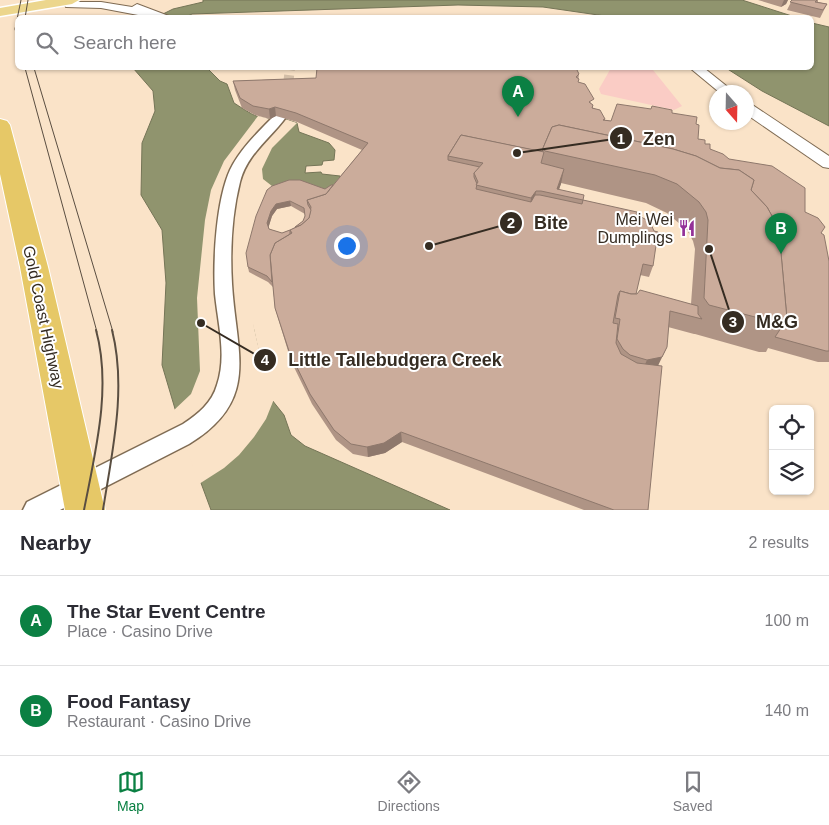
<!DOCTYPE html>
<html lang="en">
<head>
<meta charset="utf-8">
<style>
  :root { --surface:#fff; --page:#f7f7f7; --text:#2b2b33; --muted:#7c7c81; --line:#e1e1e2; --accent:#0b8043 }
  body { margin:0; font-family:Arial,sans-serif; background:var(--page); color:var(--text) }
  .controls { position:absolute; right:15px; bottom:15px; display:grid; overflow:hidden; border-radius:8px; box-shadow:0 1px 4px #0004 }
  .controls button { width:45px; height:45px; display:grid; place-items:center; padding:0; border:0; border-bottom:1px solid var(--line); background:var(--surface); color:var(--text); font:25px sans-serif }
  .compass { position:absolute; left:709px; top:85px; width:45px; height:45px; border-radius:50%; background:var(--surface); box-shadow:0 1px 4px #0004; rotate:160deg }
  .you { position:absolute; left:346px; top:245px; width:18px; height:18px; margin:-12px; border:4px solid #fff; border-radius:50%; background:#1a73e8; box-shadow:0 0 0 8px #1a73e833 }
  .badge { display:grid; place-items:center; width:32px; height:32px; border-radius:50%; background:var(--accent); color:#fff; font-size:16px; font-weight:700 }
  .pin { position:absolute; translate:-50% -41px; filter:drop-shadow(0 1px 2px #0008) }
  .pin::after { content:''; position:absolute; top:26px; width:18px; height:15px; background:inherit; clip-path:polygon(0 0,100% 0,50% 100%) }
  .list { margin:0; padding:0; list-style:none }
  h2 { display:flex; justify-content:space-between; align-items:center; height:65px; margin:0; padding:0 20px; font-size:21px }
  h2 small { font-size:16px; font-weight:400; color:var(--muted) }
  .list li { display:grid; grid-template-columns:32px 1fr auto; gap:15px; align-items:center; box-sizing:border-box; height:90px; padding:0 20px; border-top:1px solid var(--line) }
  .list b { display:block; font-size:19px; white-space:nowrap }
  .list p { margin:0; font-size:16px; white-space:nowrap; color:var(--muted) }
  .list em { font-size:16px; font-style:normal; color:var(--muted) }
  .icon { flex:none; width:28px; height:28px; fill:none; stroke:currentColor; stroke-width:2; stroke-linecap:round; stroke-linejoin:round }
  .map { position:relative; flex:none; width:829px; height:510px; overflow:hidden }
  .search { position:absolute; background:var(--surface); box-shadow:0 1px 4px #0004; left:15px; right:15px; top:15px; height:55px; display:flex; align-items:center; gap:12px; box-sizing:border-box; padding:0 18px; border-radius:8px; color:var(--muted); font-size:19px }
  .sheet { height:245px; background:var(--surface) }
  nav { display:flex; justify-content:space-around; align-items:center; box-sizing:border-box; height:70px; border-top:1px solid var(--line); background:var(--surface); font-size:14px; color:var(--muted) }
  nav a { display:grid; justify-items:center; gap:2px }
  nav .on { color:var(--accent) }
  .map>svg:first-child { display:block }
</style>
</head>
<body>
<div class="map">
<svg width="829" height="510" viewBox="0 0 829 510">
  <rect width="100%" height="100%" fill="#fae3c8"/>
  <path fill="#faccc5" d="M611,68H646L653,70L682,106L674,110L601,94L599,89Z"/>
  <g fill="#90946e" stroke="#757557">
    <path d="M203,0H742L795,17L619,18L543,7L458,5L192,14L186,17L155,18L173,9L203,2Z"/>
    <path d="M812,23L829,27V126L762,91L726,68H812Z"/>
    <path d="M133,68H207L220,81L227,84L234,103C244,109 264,125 276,116L297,123L299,132L329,143L335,150L334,160L323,161L322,165L306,166L305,173L321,172L322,174L340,176V182L331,190L285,186L248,259V268L252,275L249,308L268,395L284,415L291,435L305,446L450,510H211L181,429L162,365L166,283L162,230L141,195L142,143L155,111L153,91Z"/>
  </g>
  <path fill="#fae3c8" d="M258,116L270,119L276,116L297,123L272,148L262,169L263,179L272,186L279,187L248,259V268L255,277L252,287L254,328L264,372L271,394L274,399L266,419L254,437L239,455L224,468L199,484L173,411L191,394L200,371L197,298L205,220L211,190L224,161Z"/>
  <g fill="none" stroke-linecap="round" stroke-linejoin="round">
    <path stroke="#d3bea7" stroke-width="10" stroke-dasharray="10 5" stroke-linecap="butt" d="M288,85L290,68"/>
    <path stroke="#d3bea7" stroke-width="12" stroke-dasharray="12 6" stroke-linecap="butt" d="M288,83V100"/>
    <g stroke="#7f6b53" stroke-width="3">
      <path id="minor" d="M280,113L286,117C270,139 247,154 240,182C232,214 230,251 232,284C236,353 261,400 189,444L60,510H23L27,502L183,424C198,414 212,403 217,385C227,356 218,324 215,294C213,261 216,201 230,170C240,149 259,131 276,114Z"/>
    </g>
    <g stroke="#7f6b53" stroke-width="2">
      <g id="tertiary">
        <path d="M70,2H101L132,7L137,4L174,18H154L101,8L66,7L65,5L66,3Z"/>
        <path d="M690,68H704L734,92H719Z"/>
        <path d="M746,103L751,104L829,156V168L823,167L746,114Z"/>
      </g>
    </g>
    <g stroke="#fff" stroke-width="3">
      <path id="primary" d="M46,0H79L72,4L0,16V8Z"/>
    </g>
    <g stroke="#fff" stroke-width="2">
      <path id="trunk" d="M0,119L7,121L10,125L48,267L105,510H65L20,267L0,174Z"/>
    </g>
    <use href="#minor" fill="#fff" fill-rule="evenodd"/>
    <use href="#tertiary" fill="#fff" fill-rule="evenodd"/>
    <use href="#primary" fill="#ecd68d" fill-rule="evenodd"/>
    <use href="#trunk" fill="#e6c867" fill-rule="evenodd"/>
    <g stroke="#5a4e41" stroke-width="1">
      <path d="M25,18L28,0"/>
      <path d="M18,40L15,29L21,0"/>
      <path d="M25,68L97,332"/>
      <path d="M34,68L113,332"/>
    </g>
    <g stroke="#5a4e41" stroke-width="2">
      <path d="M84,510C95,453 112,388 96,330"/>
      <path d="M103,510C112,452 127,389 112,330"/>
    </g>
  </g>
  <g fill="#af9485" fill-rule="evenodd">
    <path d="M758,0H788L786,4L781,7Z"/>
    <path d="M792,0H818V2L827,4L820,18L787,10Z"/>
    <path d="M434,69L579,74L578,82L592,105L593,108L605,119V120L611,121L672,113L696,124L698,139L705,144L710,149L729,159L805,212L821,233L829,261V362H818L768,348L766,352H759L695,334H694L668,327L658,365L648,510H584L402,442L385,453L368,457L353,454L336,440L312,404L291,361L275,308L273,287L268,282L249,272L248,267L267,190L325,189L333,185L362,150L297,122L276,116L270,119L255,115L242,108L235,90L233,81L316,78ZM561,183L646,203L667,213L687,230L693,241L695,249L691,304L636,294L640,275L649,277L653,266L636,214L583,200L559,190ZM291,206L305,214V216L303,221L295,227L290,230L282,233L269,229L268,228L272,216L277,209Z"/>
  </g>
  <g fill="#8e786c">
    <path d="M784,0H788L786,4L781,7Z"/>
    <path d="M275,107L276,116L270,119L269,109Z"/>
    <path d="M564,169L561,184L557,194V189Z"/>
    <path d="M536,191L534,206L529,213L531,198Z"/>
    <path d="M290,201L291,206L277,209L272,216L268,229L267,223L271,211L276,204Z"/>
    <path d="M667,347L655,372L640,375L647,360Z"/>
    <path d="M401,432L402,442L385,453L368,457L367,447Z"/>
  </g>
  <g fill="#cbac9b" stroke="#8e786c">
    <path d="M792,0H817L815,2L827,4L823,10L790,2Z"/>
    <path d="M317,68H433L434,69H438L440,68H576L579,74L576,77L579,79L578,82L585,84L594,99L589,102L593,105L592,108L600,110L605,119L603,120L611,121L617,104L651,109L652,106L672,110V113L697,117L696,124L699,125L698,139L705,140V144H710V149L723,154L729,159L772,166L805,188V212L818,218L825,227L821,233L824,235L829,261V351H826L775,337L787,319L780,242L777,225L767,207L751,190L754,180L739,170L720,168L696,156L673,149L559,125L552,127L543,148L542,152L461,135L448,156V160L480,167L474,173V177L477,184L476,189L531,202L535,195H540L582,204L583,200L637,212L636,214L650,222L654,231L658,232L653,266L643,264L636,294H631L620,291L618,295L613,323L618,324L616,343L621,354L637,363L662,366L648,510H614L401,432L384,443L367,447L351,444L334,430L310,394L289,351L275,308L270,255L275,243L292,233L290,230L301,225L309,218L311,207L307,200L326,194L368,143L296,113L275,107L269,109L253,106L240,98L233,81L316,78Z"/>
    <path d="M559,125L673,149L696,156L720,168L739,170L754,180L751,190L767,207L777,225L780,242L787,319L785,323H778L709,305L704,298L708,220L706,212L699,202L677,184L655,175L545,151L543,148L552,127Z"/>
    <path d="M461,135L544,152L541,163L564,169L557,189L584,195L583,200L541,191H536L531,198L476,185L478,182L474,173L483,163L448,156Z"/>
    <path d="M289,180H300L325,189L331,185H333L326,194L307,200L308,205L311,210L309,218L301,225L295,227L303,221L305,216L304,208L290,201L276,204L271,211L267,223L269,229L282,233L290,230V234L275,243L270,255L272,282L267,276L248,267L246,253L256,216L267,190L272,186Z"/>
    <path d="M640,290L698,306V314L702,319L670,311L667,347L662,357L647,360L630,355L623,349L617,339L620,319L615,318L620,291L631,294H637Z"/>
  </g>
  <defs>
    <g id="restaurant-bare" transform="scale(1.35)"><path d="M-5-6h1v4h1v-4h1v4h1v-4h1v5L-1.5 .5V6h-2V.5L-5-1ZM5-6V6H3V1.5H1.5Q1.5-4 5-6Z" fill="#933198" stroke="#fff" stroke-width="2.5" paint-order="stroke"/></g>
  </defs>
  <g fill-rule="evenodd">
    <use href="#restaurant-bare" x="687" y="228"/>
  </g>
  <g text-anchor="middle" stroke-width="4" stroke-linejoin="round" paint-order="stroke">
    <g font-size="16" fill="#352c22" stroke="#fff" text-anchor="end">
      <text x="673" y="225">Mei Wei<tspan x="673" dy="18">Dumplings</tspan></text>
    </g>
    <g font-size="16" fill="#352c22" stroke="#fff">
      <text transform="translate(44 317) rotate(78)" y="6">Gold Coast Highway</text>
    </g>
  </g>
  <path fill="none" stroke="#352c22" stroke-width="2" d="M517 153L621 138M429 246L511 223M709 249L733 322M201 323L265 360"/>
  <g fill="#352c22" stroke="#fff" stroke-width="2">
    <circle cx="517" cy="153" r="5"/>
    <circle cx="429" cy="246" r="5"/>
    <circle cx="709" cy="249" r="5"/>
    <circle cx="201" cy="323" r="5"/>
    <circle cx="621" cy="138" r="12"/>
    <circle cx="511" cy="223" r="12"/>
    <circle cx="733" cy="322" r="12"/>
    <circle cx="265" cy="360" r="12"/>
  </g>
  <g font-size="15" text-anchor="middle" font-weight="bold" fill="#fff">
    <text x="621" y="144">1</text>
    <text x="511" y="228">2</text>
    <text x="733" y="327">3</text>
    <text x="265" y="365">4</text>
  </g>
  <g font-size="18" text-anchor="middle" font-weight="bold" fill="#352c22" stroke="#fff" stroke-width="4" stroke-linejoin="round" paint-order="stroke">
    <text x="659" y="145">Zen</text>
    <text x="551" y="229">Bite</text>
    <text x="777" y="328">M&amp;G</text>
    <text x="395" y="366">Little Tallebudgera Creek</text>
  </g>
</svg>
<div class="controls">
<button><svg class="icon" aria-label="locate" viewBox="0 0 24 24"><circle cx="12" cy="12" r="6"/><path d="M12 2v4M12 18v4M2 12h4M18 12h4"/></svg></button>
<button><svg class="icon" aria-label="layers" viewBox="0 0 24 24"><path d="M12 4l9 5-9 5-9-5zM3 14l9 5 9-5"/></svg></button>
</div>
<svg class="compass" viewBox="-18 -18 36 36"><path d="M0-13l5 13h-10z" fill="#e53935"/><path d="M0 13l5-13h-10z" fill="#7c7c81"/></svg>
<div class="you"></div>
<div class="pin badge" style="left:518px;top:117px">A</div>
<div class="pin badge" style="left:781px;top:254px">B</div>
<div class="search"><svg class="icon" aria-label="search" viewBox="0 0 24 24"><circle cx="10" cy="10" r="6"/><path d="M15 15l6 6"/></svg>Search here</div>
</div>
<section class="sheet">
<h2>Nearby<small>2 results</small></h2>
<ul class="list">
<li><span class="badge">A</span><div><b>The Star Event Centre</b><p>Place · Casino Drive</p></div><em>100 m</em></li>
<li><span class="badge">B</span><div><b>Food Fantasy</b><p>Restaurant · Casino Drive</p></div><em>140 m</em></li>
</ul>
</section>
<nav>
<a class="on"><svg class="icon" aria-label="map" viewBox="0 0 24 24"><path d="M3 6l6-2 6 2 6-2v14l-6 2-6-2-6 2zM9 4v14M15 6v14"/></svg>Map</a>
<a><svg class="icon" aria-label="directions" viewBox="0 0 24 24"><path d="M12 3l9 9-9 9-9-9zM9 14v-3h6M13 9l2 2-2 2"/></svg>Directions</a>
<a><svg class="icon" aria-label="saved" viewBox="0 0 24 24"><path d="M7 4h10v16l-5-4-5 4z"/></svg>Saved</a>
</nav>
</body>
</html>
